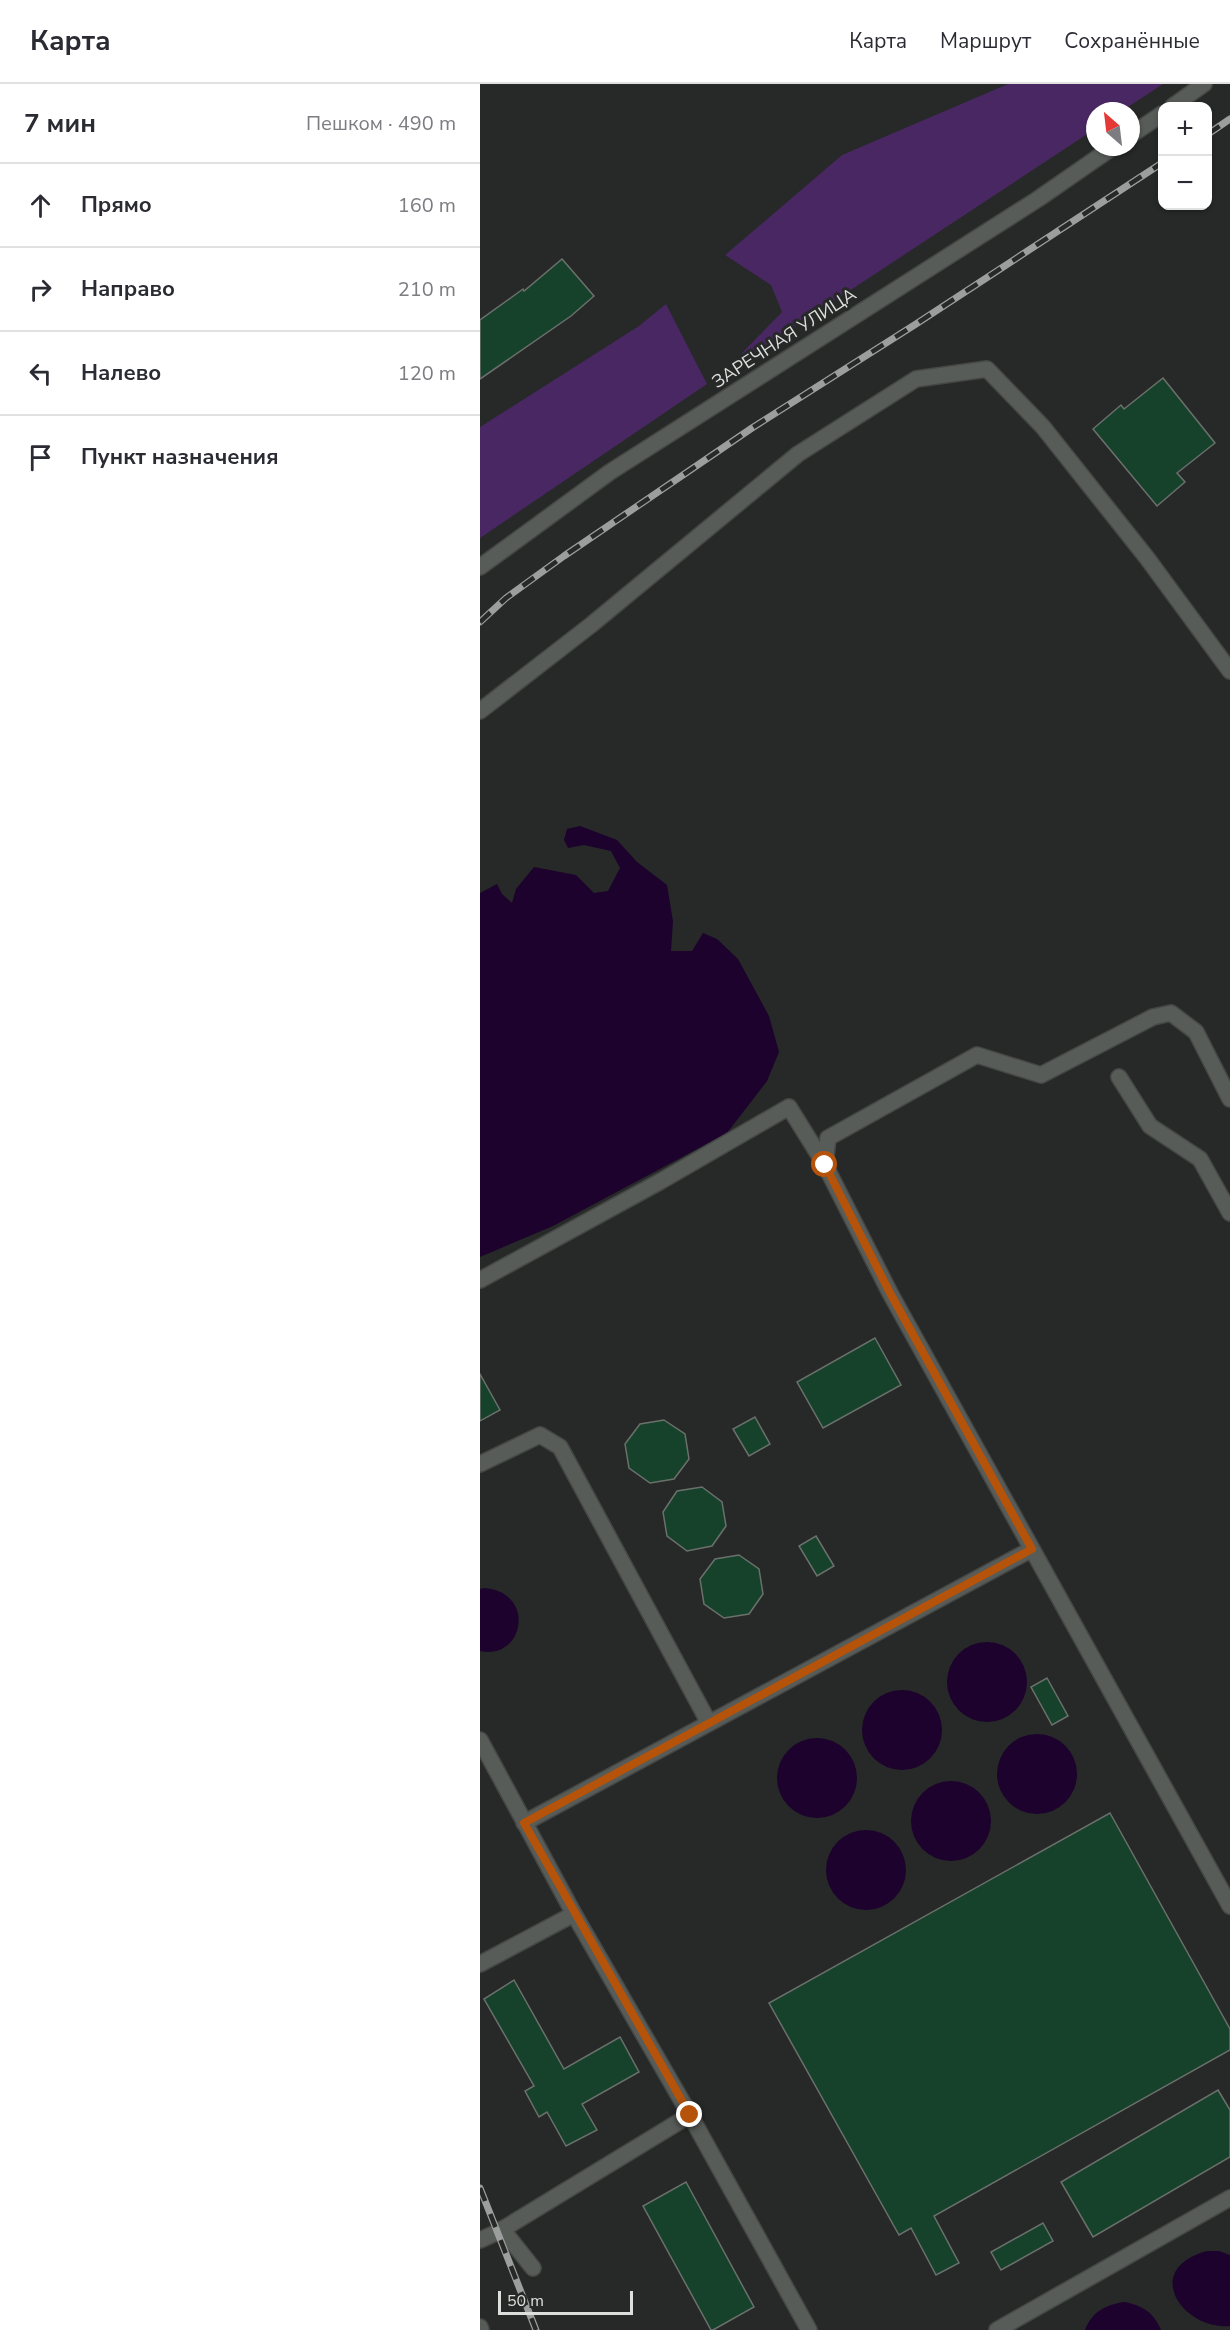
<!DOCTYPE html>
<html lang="ru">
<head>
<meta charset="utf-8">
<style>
  body { margin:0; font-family:"Nunito Sans",sans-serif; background:#f2f2f3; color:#2b2b33 }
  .controls { position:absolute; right:18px; top:18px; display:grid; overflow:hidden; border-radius:12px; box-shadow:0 2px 4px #0004 }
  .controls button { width:54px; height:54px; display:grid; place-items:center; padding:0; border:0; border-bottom:2px solid #e1e1e2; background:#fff; color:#2b2b33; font:30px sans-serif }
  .compass { position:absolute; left:606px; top:18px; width:54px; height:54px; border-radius:50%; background:#fff; box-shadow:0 2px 4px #0004; rotate:332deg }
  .scale { position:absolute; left:18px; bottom:15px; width:135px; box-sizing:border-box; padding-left:6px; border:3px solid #dddfdd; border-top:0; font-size:16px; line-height:21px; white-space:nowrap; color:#dddfdd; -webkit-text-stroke:4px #262927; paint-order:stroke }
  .stop { position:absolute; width:18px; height:18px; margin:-14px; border:4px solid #b45309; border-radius:50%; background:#fff }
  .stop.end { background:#b45309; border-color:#fff; box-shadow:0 2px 6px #0008 }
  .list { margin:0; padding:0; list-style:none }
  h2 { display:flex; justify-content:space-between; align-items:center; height:78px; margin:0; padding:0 24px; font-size:26px }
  h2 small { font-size:20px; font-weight:400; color:#7c7c81 }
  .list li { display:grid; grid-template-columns:39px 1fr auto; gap:18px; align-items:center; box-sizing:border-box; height:84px; padding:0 24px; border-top:2px solid #e1e1e2 }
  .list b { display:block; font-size:22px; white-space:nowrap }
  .list em { font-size:20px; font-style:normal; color:#7c7c81 }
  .icon { flex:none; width:33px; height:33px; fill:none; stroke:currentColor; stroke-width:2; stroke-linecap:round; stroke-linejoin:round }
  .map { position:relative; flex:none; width:750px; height:2246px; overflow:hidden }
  header { display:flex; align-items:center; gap:36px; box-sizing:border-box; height:84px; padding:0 30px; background:#fff; border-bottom:2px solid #e1e1e2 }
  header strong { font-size:28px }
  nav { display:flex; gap:33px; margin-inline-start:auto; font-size:21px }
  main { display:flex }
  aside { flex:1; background:#fff }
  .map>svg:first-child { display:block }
  .green { fill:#482762 }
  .water { fill:#1c022d }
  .building { fill:#16422b; stroke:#6c706d; stroke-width:1.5 }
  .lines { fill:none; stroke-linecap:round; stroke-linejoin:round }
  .minor-casing { stroke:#454745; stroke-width:18 }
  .minor { stroke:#585c59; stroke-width:15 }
  .rail-casing { stroke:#9b9e9c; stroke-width:7 }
  .rail { stroke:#262927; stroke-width:4.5; stroke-dasharray:14; stroke-linecap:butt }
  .route { stroke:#b45309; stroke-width:8 }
  .labels { text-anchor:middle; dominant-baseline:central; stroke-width:6; stroke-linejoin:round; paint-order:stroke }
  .street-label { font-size:18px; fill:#dddfdd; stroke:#262927 }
</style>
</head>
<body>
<header>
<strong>Карта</strong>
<nav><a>Карта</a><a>Маршрут</a><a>Сохранённые</a></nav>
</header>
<main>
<aside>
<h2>7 мин<small>Пешком · 490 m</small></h2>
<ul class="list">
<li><svg class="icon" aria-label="ahead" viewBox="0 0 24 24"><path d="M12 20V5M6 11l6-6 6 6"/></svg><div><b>Прямо</b></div><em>160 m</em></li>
<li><svg class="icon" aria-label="right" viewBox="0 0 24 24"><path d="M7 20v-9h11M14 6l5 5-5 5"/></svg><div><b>Направо</b></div><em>210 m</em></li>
<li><svg class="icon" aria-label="left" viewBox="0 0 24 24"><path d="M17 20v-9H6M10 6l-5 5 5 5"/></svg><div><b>Налево</b></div><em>120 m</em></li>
<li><svg class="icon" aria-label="arrive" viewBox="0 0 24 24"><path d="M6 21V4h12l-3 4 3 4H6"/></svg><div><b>Пункт назначения</b></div></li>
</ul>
</aside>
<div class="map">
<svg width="750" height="2246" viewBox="0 0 750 2246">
  <rect width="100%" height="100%" fill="#262927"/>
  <path class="green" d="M528 0H683L642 27H615V45L263 277 261 270 302 228 291 201 245 171 362 71Z
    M186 220 227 300 0 454V343L159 242Z"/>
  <path class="water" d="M100 742 137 756 157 778 187 801 193 837 191 867H212L223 849 237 855 258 875 289 932 299 968 287 997 247 1049 73 1142 0 1173V809L17 800 22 810 32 819 36 805 54 783 96 791 114 809 128 807 140 784 131 767 104 761 88 764 84 756 87 745Z
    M4 1504C57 1508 44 1577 0 1567V1505Z
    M467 1598a40 40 0 1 1 80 0a40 40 0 1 1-80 0Z
    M382 1646a40 40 0 1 1 80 0a40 40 0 1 1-80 0Z
    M517 1690a40 40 0 1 1 80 0a40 40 0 1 1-80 0Z
    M297 1694a40 40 0 1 1 80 0a40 40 0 1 1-80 0Z
    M431 1737a40 40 0 1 1 80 0a40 40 0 1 1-80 0Z
    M346 1786a40 40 0 1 1 80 0a40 40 0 1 1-80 0Z
    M727 2167H739L750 2171V2242C702 2246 661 2185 727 2167Z
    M644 2218C661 2221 674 2228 681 2246H605C612 2228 625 2221 644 2218Z"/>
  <path class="building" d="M82 175 114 212 91 232 0 295V236L43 205 44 207Z
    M683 294 735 359 697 389 705 398 677 422 613 345 641 321 644 325Z
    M395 1254 421 1301 343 1344 317 1298Z
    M0 1290 20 1326 0 1337Z
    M275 1333 290 1360 269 1372 253 1345Z
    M184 1336 205 1350 209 1375 194 1395 170 1399 149 1384 145 1360 160 1340Z
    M222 1403 242 1418 246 1442 232 1462 207 1467 187 1452 183 1428 197 1407Z
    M336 1452 354 1482 337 1492 319 1462Z
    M259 1471 279 1485 283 1510 269 1530 244 1534 224 1520 220 1495 235 1475Z
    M567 1594 588 1632 572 1641 551 1603Z
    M630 1729 750 1945V1966L454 2132 479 2179 456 2191 431 2144 419 2151 289 1919Z
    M34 1896 84 1985 140 1953 159 1988 102 2020 117 2046 86 2062 67 2028 59 2033 45 2007 54 2002 4 1915Z
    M738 2006 750 2026V2073L613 2153 581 2098Z
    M206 2098 274 2223 233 2246H231L163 2122Z
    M563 2139 573 2157 521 2186 511 2168Z"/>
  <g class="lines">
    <defs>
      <path id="minor" d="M693 22 724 0
        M651 51 682 30
        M0 483 130 388 558 115 633 63
        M0 627 111 541 318 370 436 295 507 285 563 343 667 474 750 587
        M639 993 670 1042 720 1075 750 1129
        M345 1081 348 1054 497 971 561 991 673 933 691 929 716 948 750 1015
        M0 1196 181 1097 309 1023 345 1081 410 1209 750 1822
        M0 1380 60 1351 80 1363 229 1639
        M0 1656 94 1830 210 2031
        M44 1739 552 1465
        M0 1880 94 1830
        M22 2145 53 2184
        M0 2156 18 2148 210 2031 329 2246
        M0 2243 1 2246
        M517 2246 750 2114"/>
    </defs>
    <use href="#minor" class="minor-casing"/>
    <use href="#minor" class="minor"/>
    <defs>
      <path id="rail" d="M728 50 750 35
        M0 538 26 514 84 472 272 344 436 240 682 79
        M0 2104 56 2246"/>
    </defs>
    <use href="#rail" class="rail-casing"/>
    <use href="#rail" class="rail"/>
  </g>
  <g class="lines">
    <path class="route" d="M210 2031 44 1739 552 1465 410 1209 345 1081"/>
  </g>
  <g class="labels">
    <g class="street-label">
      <text transform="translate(304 254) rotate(-33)">ЗАРЕЧНАЯ УЛИЦА</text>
    </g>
  </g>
</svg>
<div class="controls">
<button>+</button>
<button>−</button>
</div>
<svg class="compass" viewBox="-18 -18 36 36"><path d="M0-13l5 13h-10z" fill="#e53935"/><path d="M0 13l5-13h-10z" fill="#7c7c81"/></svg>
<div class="scale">50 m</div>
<div class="stop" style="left:345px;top:1081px"></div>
<div class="stop end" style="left:210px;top:2031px"></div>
</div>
</main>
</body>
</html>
